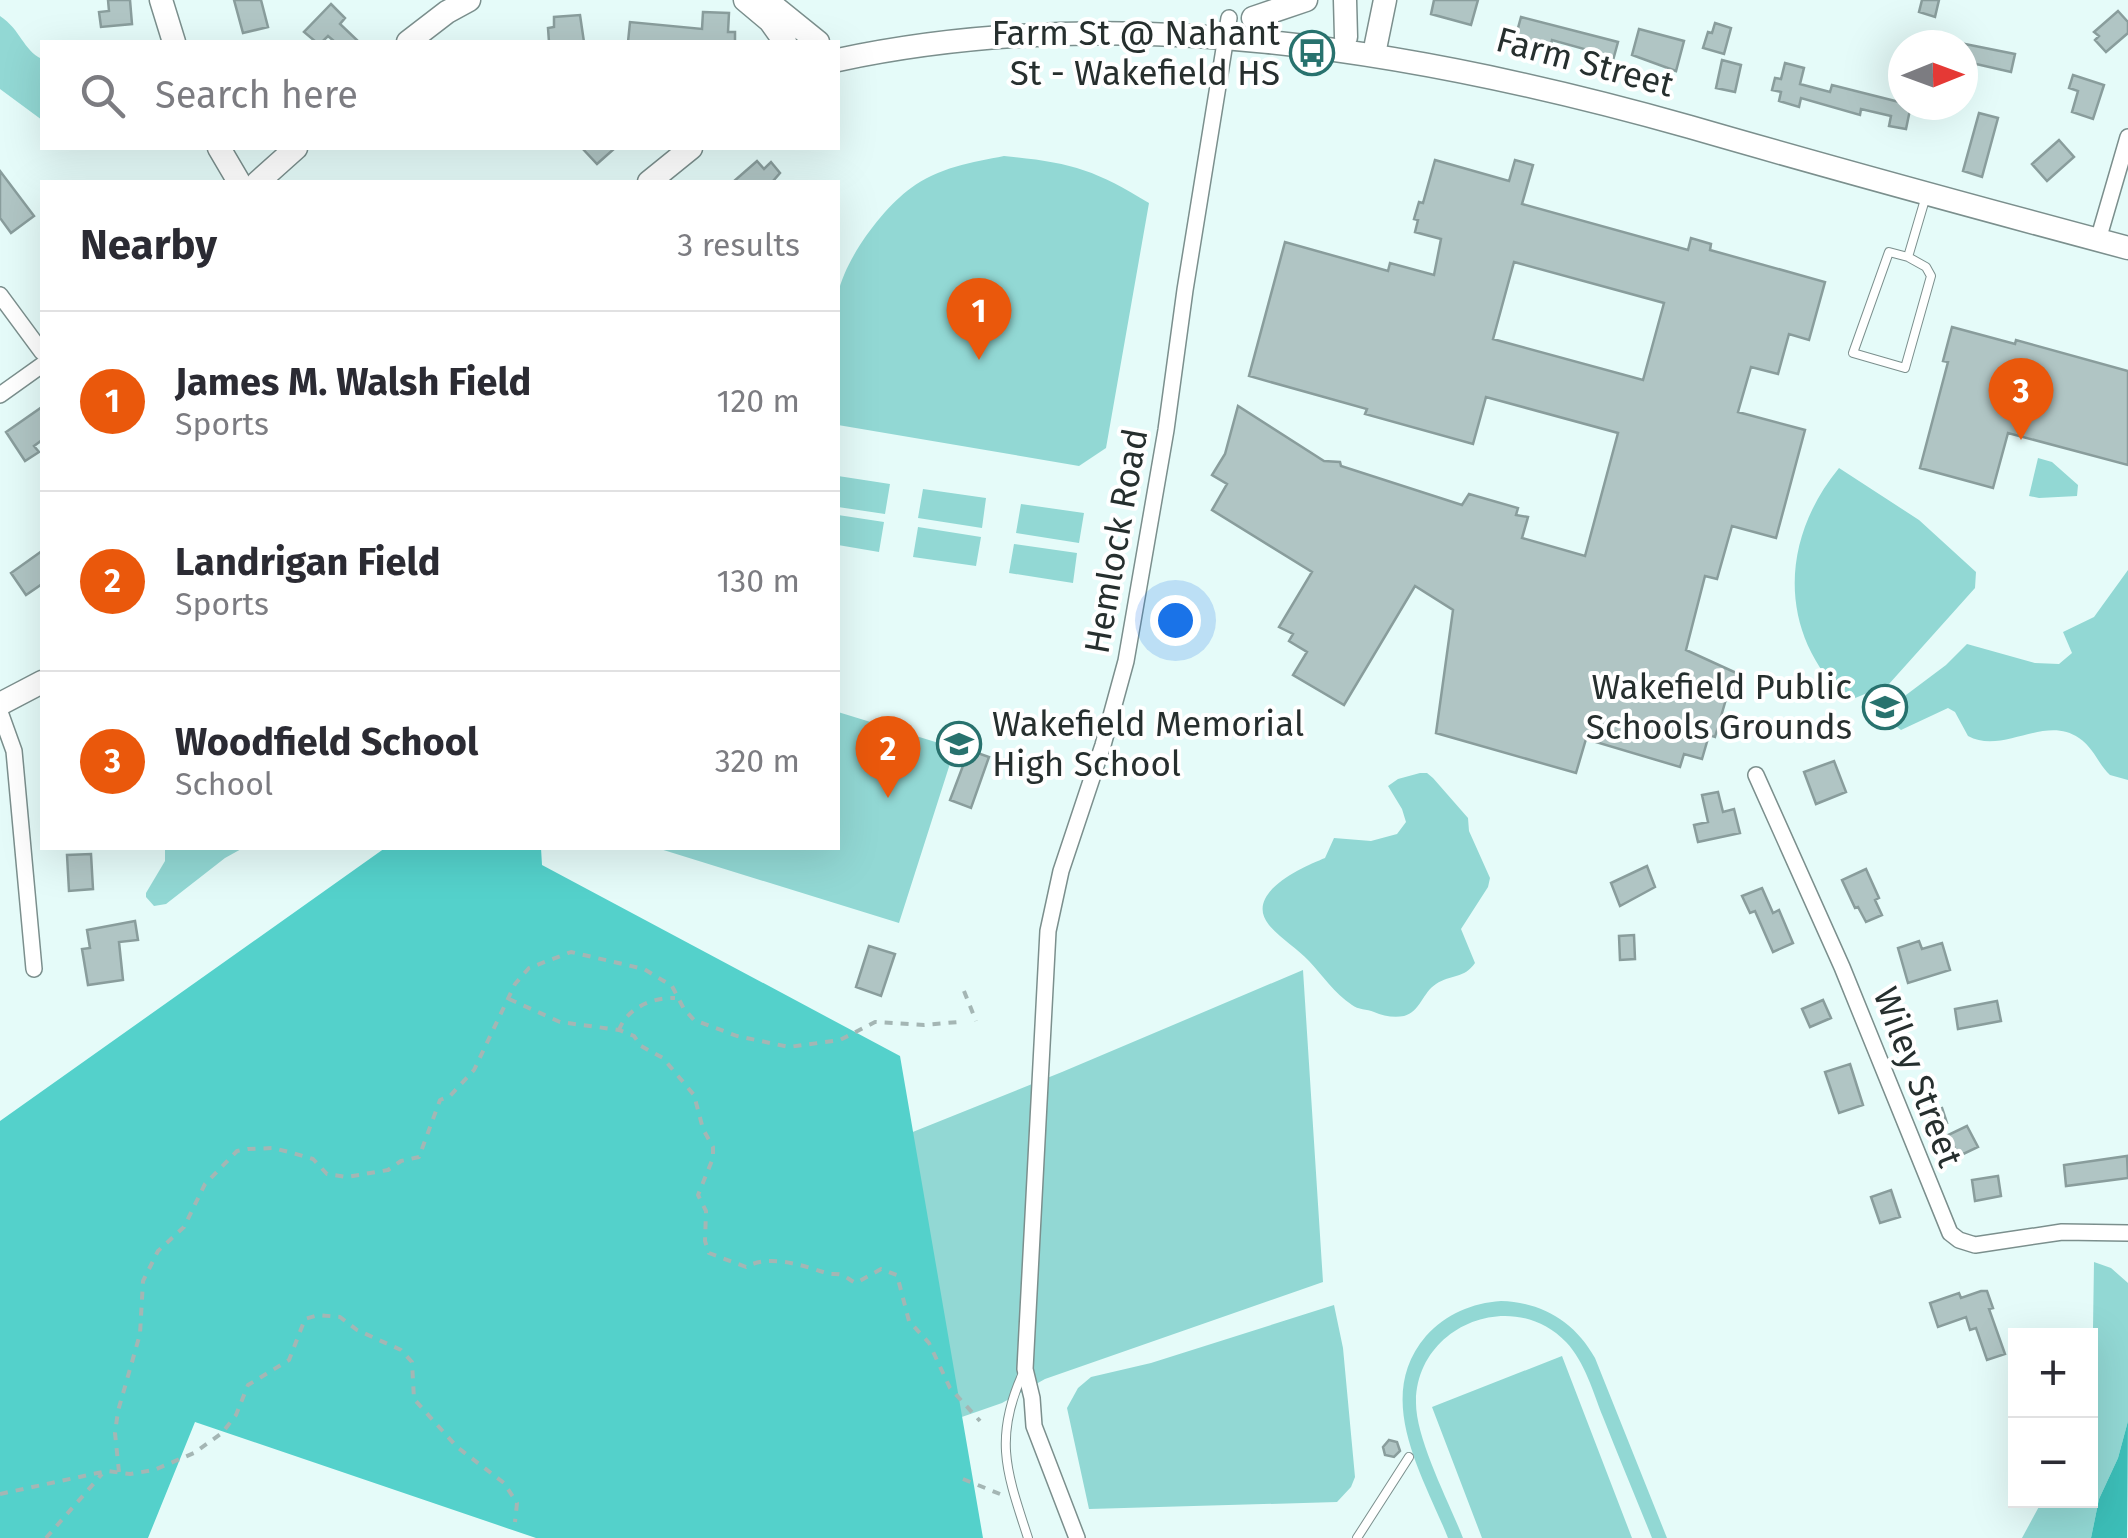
<!DOCTYPE html>
<html lang="en">
<head>
<meta charset="utf-8">
<style>
  body { margin:0; font-family:"Fira Sans",sans-serif; background:#f7f7f7; color:#2b2b33 }
  .controls { position:absolute; right:30px; bottom:30px; display:grid; overflow:hidden; border-radius:0px; box-shadow:0 10px 40px #0002 }
  .controls button { width:90px; height:90px; display:grid; place-items:center; padding:0; border:0; border-bottom:2px solid #e1e1e2; background:#fff; color:#2b2b33; font:50px sans-serif }
  .compass { position:absolute; left:1888px; top:30px; width:90px; height:90px; border-radius:50%; background:#fff; box-shadow:0 10px 40px #0002; rotate:89deg }
  .you { position:absolute; left:1175px; top:620px; width:35px; height:35px; margin:-25px; border:8px solid #fff; border-radius:50%; background:#1a73e8; box-shadow:0 0 0 15px #1a73e833 }
  .badge { display:grid; place-items:center; width:65px; height:65px; border-radius:50%; background:#ea580c; color:#fff; font-size:32px; font-weight:700 }
  .pin { position:absolute; translate:-50% -82px; filter:drop-shadow(0 2px 5px #0008) }
  .pin::after { content:''; position:absolute; top:52px; width:35px; height:30px; background:inherit; clip-path:polygon(0 0,100% 0,50% 100%) }
  .list { margin:0; padding:0; list-style:none }
  h2 { display:flex; justify-content:space-between; align-items:center; height:130px; margin:0; padding:0 40px; font-size:42px }
  h2 small { font-size:32px; font-weight:400; color:#7c7c81 }
  .list li { display:grid; grid-template-columns:65px 1fr auto; gap:30px; align-items:center; box-sizing:border-box; height:180px; padding:0 40px; border-top:2px solid #e1e1e2 }
  .list b { display:block; font-size:38px; white-space:nowrap }
  .list p { margin:0; font-size:32px; white-space:nowrap; color:#7c7c81 }
  .list em { font-size:32px; font-style:normal; color:#7c7c81 }
  .icon { flex:none; width:55px; height:55px; fill:none; stroke:currentColor; stroke-width:2; stroke-linecap:round; stroke-linejoin:round }
  .map { position:relative; flex:none; width:2128px; height:1538px; overflow:hidden }
  .search { position:absolute; background:#fff; box-shadow:0 10px 40px #0002; left:40px; top:40px; width:800px; height:110px; display:flex; align-items:center; gap:25px; box-sizing:border-box; padding:0 35px; border-radius:0px; color:#7c7c81; font-size:38px }
  .panel { position:absolute; background:#fff; box-shadow:0 10px 40px #0002; left:40px; top:180px; width:800px; height:670px; border-radius:0px }
  .map>svg:first-child { display:block }
  .green { fill:#92d8d4 }
  .forest { fill:#54d1cb }
  .water { fill:#3cbeb8 }
  .building { fill:#b0c5c4; stroke:#899d9c; stroke-width:2.5; fill-rule:evenodd }
  .lines { fill:none; stroke-linecap:round; stroke-linejoin:round }
  .lane-casing { stroke:#7b8f8d; stroke-width:10 }
  .street-casing { stroke:#7b8f8d; stroke-width:18 }
  .secondary-casing { stroke:#7b8f8d; stroke-width:25 }
  .path { stroke:#a4b6b4; stroke-width:4; stroke-dasharray:8 8; stroke-linecap:butt }
  .lane { stroke:#fff; stroke-width:8 }
  .street { stroke:#fff; stroke-width:15 }
  .secondary { stroke:#fff; stroke-width:22 }
  .labels { text-anchor:middle; dominant-baseline:central; stroke-width:8; stroke-linejoin:round; paint-order:stroke }
  .poi-label { font-size:35px; fill:#262f2e; stroke:#fff; text-anchor:end }
  .street-label { font-size:35px; fill:#262f2e; stroke:#fff }
</style>
</head>
<body>
<div class="map">
<svg width="2128" height="1538" viewBox="0 0 2128 1538">
  <rect width="100%" height="100%" fill="#e5fbf9"/>
  <path class="green" d="M0 16C21 30 23 50 42 59V120L0 89Z
    M1004 156C1069 162 1094 169 1149 203L1106 448 1079 466 838 425C837 390 832 326 838 294 845 259 882 209 911 188 937 168 973 162 1004 156Z
    M2038 458 2052 462 2078 485 2077 496 2039 498 2029 496Z
    M1839 468 1919 520 1976 572 1975 588 1889 684 1848 701C1778 635 1779 541 1839 468Z
    M838 476 890 484 885 514 838 507Z
    M923 489 986 498 982 528 918 518Z
    M1021 504 1084 513 1079 543 1016 533Z
    M838 515 884 522 879 552 838 545Z
    M918 527 981 537 976 566 913 557Z
    M1014 544 1077 553 1073 583 1009 573Z
    M2128 570V780L2110 775C2098 764 2094 748 2079 738 2045 714 2003 755 1968 736L1955 712 1948 708 1901 730 1887 719 1898 701 1946 665 1967 644 2035 663 2059 664 2072 653 2063 632 2094 617Z
    M838 712 955 748 899 923 657 848H838Z
    M1420 773H1427L1433 778 1468 818 1469 831 1490 878 1488 887 1461 929 1475 963C1464 979 1451 974 1436 984 1423 992 1420 1012 1404 1016 1394 1018 1383 1016 1374 1012 1367 1009 1358 1010 1352 1005 1334 993 1324 977 1309 961 1297 948 1281 939 1269 925 1243 893 1303 867 1325 858L1334 838 1371 841 1397 834 1406 822 1402 809 1388 786 1398 779Z
    M165 848H243L225 858 166 904 154 906 146 897V893L165 861Z
    M1303 970 1323 1282 1045 1379 1002 1403 614 1538H570L828 1166 1062 1072Z
    M2094 1262 2111 1268 2128 1283V1421L2118 1458 2099 1499 2091 1538H2022L2042 1501 2090 1500V1336L2054 1335 2063 1330 2087 1334 2093 1328Z
    M1501 1301C1542 1302 1575 1322 1595 1358L1667 1538H1652C1636 1498 1619 1458 1603 1417 1593 1392 1585 1362 1566 1342 1513 1287 1417 1325 1416 1401 1415 1438 1449 1502 1463 1538H1448C1423 1475 1373 1398 1426 1336 1446 1314 1472 1303 1501 1301Z
    M1334 1305 1343 1348 1355 1477 1351 1487 1337 1502 1089 1509 1067 1408 1078 1388 1091 1377 1151 1363Z
    M1562 1356 1632 1538H1482L1432 1407Z"/>
  <path class="forest" d="M385 848H541L542 865 900 1056 983 1538H536L195 1422 148 1538H0V1121Z"/>
  <path class="water" d="M2128 1421 2127 1538H2091L2099 1499 2118 1458Z"/>
  <path class="building" d="M108 0H130L132 24 101 27 99 12 109 11Z
    M234 0H261L268 27 243 33Z
    M1434 0H1478L1471 25 1431 14Z
    M1922 0H1939L1935 17 1919 12Z
    M331 4 345 18 340 24 359 42H335L328 36 322 42H316L304 32Z
    M2118 11 2128 22V33L2106 52 2095 40 2099 36 2094 32Z
    M703 12 729 13 728 32H735V42H628L630 22 702 29Z
    M580 15 584 42H549L548 28 554 27V17Z
    M1521 17 1618 42 1612 64 1586 57 1588 50 1552 40 1550 48 1515 39Z
    M1715 23 1731 28 1724 54 1703 48 1708 32 1712 33Z
    M1639 29 1684 41 1676 71 1632 55Z
    M1965 44 2015 54 2011 72 1963 61Z
    M1722 60 1741 65 1735 92 1716 88Z
    M1785 63 1804 68 1800 84 1830 92 1832 85 1911 105 1906 129 1889 126 1891 116 1861 109 1860 115 1801 98 1799 107 1779 101 1781 92 1772 90 1775 78 1781 79Z
    M2073 75 2104 85 2093 119 2072 112 2078 91 2069 88Z
    M1979 113 1998 118 1982 177 1963 171Z
    M2059 140 2074 157 2047 181 2032 164Z
    M582 148H615L597 164Z
    M1435 160 1509 181 1515 160 1533 165 1522 204 1688 250 1691 238 1711 244 1710 250 1825 282 1809 340 1789 334 1778 374 1751 367 1738 412 1805 430 1776 538 1732 526 1717 579 1705 576 1686 650 1743 676 1738 692 1729 689 1715 737 1709 735 1702 759 1684 754 1680 767 1586 739 1576 773 1436 733 1453 610 1415 586 1344 705 1293 675 1307 652 1289 641 1293 634 1279 627 1312 572 1212 510 1227 484 1212 475 1225 454 1238 406 1324 461 1340 462 1341 466 1462 505 1469 494 1518 508 1516 515 1528 517 1522 538 1585 556 1618 433 1486 397 1473 444 1365 414 1367 409 1249 376 1285 242 1388 271 1390 263 1434 275 1441 239 1415 232 1418 220 1414 219 1419 202 1423 203ZM1514 262 1664 303 1643 380 1493 339Z
    M757 161 764 169 771 162 780 173 774 180 776 182H733Z
    M0 171 34 216 11 233 0 218Z
    M1952 327 2015 344 2016 340 2128 371V465L2008 433 1993 488 1920 468 1948 362 1943 361Z
    M42 407V440L34 446 39 452 25 461 6 432Z
    M42 551V584L26 595 11 573Z
    M969 750 989 757 971 808 950 800Z
    M1834 761 1846 792 1816 804 1804 772Z
    M1718 792 1723 812 1734 809 1740 833 1698 842 1694 825 1708 822 1702 795Z
    M91 854 93 889 69 891 67 855Z
    M1647 866 1655 887 1620 906 1611 883Z
    M1866 869 1879 898 1875 900 1882 915 1866 922 1858 907 1855 908 1842 880Z
    M1762 888 1773 913 1779 910 1793 943 1773 952 1755 911 1750 913 1742 896Z
    M135 921 138 940 119 942 123 980 88 985 82 949 90 948 87 930Z
    M1634 935 1635 959 1620 960 1619 936Z
    M1919 941 1922 949 1942 943 1950 970 1908 983 1898 948Z
    M869 946 895 954 881 996 856 987Z
    M1823 1000 1831 1018 1810 1027 1802 1009Z
    M1997 1001 2001 1021 1958 1029 1955 1009Z
    M1850 1064 1863 1105 1839 1113 1825 1072Z
    M1942 1108 1947 1123 1933 1128 1928 1113Z
    M1967 1126 1978 1147 1959 1156 1948 1135Z
    M2127 1156 2128 1178 2066 1186 2064 1165Z
    M1998 1176 2001 1196 1975 1201 1972 1180Z
    M1891 1190 1900 1217 1880 1223 1871 1197Z
    M1981 1291H1987L1993 1308 1989 1309 2005 1354 1987 1360 1976 1328 1970 1330 1966 1317 1938 1327 1930 1303 1959 1293 1961 1298Z
    M1389 1440 1397 1442 1400 1451 1394 1457 1385 1455 1383 1447Z"/>
  <g class="lines">
    <defs>
      <path id="lane" d="M1908 257 1889 252 1853 353 1905 368 1931 276 1926 267 1908 257 1926 196
        M1023 1373C993 1439 1007 1473 1028 1538
        M1357 1538 1409 1457"/>
      <path id="street" d="M2098 240 2128 137
        M0 295 42 352
        M0 395 42 365
        M0 712 14 751 34 969
        M1756 775 1842 967 1950 1233 1959 1240 1975 1245 2062 1232 2128 1233
        M1077 1538 1034 1426 1032 1398 1025 1369 1048 931 1061 871 1103 745 1126 661 1166 430 1185 290 1229 18"/>
      <path id="secondary" d="M161 0 174 42
        M745 0 770 21 785 42
        M766 0 818 42
        M1345 0 1346 37
        M1253 18 1306 0
        M408 42 447 12 469 0
        M1376 44 1385 0
        M838 60C1119 0 1414 49 1690 127 1835 169 1982 209 2128 248
        M219 148 239 182
        M258 182 296 148
        M649 182 691 148
        M0 704 42 682"/>
    </defs>
    <use href="#lane" class="lane-casing"/>
    <use href="#street" class="street-casing"/>
    <use href="#secondary" class="secondary-casing"/>
    <path class="path" d="M964 991 976 1021
      M509 999 560 1022 619 1030 634 1036 641 1046 663 1058 694 1095 703 1129 713 1147V1158L698 1195 706 1211 705 1241 709 1253 746 1267C769 1254 802 1265 826 1273 831 1275 837 1273 842 1275 847 1277 851 1281 856 1283L881 1269 897 1275 909 1321 929 1343 950 1388 980 1421
      M619 1030C627 1008 653 997 675 998
      M119 1472 115 1433 118 1411 140 1334 143 1281 158 1251 184 1227 205 1184 237 1151 248 1149 273 1148 289 1152 313 1159 327 1174 347 1177 388 1170 401 1161 419 1157 440 1100 450 1096 474 1070 515 984 529 968 571 952 644 969 672 986 684 1009 694 1020 737 1036 789 1047 840 1040 875 1022 924 1025 958 1022
      M963 1479 1000 1494
      M0 1494 107 1471 130 1474 154 1470 194 1453 222 1433 236 1415 248 1385 289 1360 305 1319 318 1315 340 1317 357 1330 401 1350 412 1362 414 1399 457 1447 504 1483 517 1503 515 1522
      M46 1538 102 1474"/>
    <use href="#lane" class="lane"/>
    <use href="#street" class="street"/>
    <use href="#secondary" class="secondary"/>
  </g>
  <defs>
    <symbol id="bus-ring" viewBox="-11 -11 22 22"><circle r="9.5" fill="#fff" stroke="#28726e" stroke-width="1.5"/><path d="M-5-6H5V4H4V6H2V4H-2V6H-4V4H-5ZM-3.5-4V0h7V-4ZM-3.5 1.2v1.5H-2V1.2ZM2 1.2v1.5H3.5V1.2Z" fill="#28726e"/></symbol>
    <symbol id="school-ring" viewBox="-11 -11 22 22"><circle r="9.5" fill="#fff" stroke="#28726e" stroke-width="1.5"/><path d="M0-5L7-2L0 1L-7-2ZM-4 1L0 2.5L4 1V4Q0 6-4 4Z" fill="#28726e"/></symbol>
  </defs>
  <g fill-rule="evenodd">
    <use href="#bus-ring" x="1287" y="28" width="50" height="50"/>
    <use href="#school-ring" x="1860" y="682" width="50" height="50"/>
    <use href="#school-ring" x="934" y="719" width="50" height="50"/>
  </g>
  <g class="labels">
    <g class="poi-label">
      <text x="1280" y="33">Farm St @ Nahant<tspan x="1280" dy="40">St - Wakefield HS</tspan></text>
      <text x="1852" y="687">Wakefield Public<tspan x="1852" dy="40">Schools Grounds</tspan></text>
      <text x="992" y="724" text-anchor="start">Wakefield Memorial<tspan x="992" dy="40">High School</tspan></text>
    </g>
    <g class="street-label">
      <text transform="translate(1585 62) rotate(15)">Farm Street</text>
      <text transform="translate(1116 541) rotate(-80)">Hemlock Road</text>
      <text transform="translate(1918 1077) rotate(69)">Wiley Street</text>
    </g>
  </g>
</svg>
<div class="controls">
<button>+</button>
<button>−</button>
</div>
<svg class="compass" viewBox="-18 -18 36 36"><path d="M0-13l5 13h-10z" fill="#e53935"/><path d="M0 13l5-13h-10z" fill="#7c7c81"/></svg>
<div class="you"></div>
<div class="pin badge" style="left:979px;top:360px">1</div>
<div class="pin badge" style="left:888px;top:798px">2</div>
<div class="pin badge" style="left:2021px;top:440px">3</div>
<div class="search"><svg class="icon" aria-label="search" viewBox="0 0 24 24"><circle cx="10" cy="10" r="6"/><path d="M15 15l6 6"/></svg>Search here</div>
<section class="panel">
<h2>Nearby<small>3 results</small></h2>
<ul class="list">
<li><span class="badge">1</span><div><b>James M. Walsh Field</b><p>Sports</p></div><em>120 m</em></li>
<li><span class="badge">2</span><div><b>Landrigan Field</b><p>Sports</p></div><em>130 m</em></li>
<li><span class="badge">3</span><div><b>Woodfield School</b><p>School</p></div><em>320 m</em></li>
</ul>
</section>
</div>
</body>
</html>
